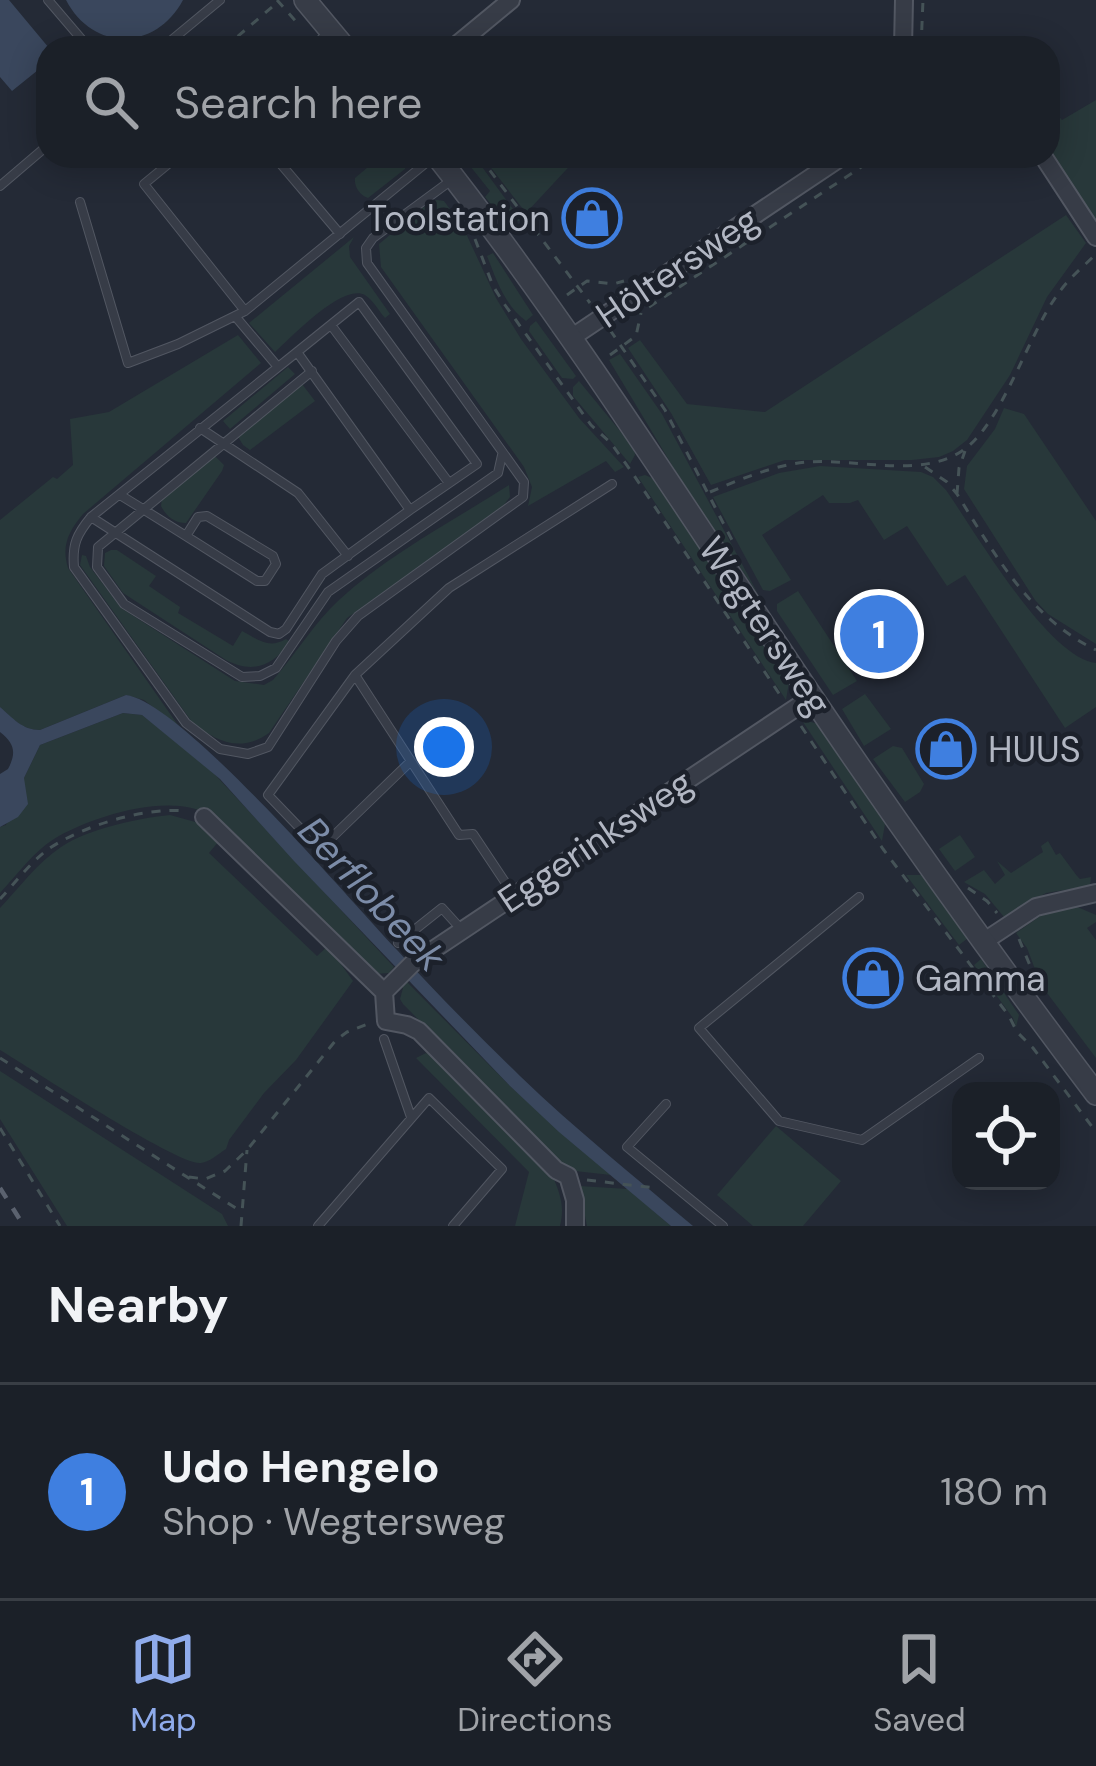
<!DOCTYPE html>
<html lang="en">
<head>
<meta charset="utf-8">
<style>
  body { margin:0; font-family:"DM Sans",sans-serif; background:#282d34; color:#f1f3f6 }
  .controls { position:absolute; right:36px; bottom:36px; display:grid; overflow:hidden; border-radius:24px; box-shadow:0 6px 30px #0003 }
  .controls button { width:108px; height:108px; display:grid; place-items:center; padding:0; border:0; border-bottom:3px solid #393e45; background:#1b2028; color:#f1f3f6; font:60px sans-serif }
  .you { position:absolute; left:444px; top:747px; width:42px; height:42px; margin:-30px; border:9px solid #fff; border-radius:50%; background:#1a73e8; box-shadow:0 0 0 18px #1a73e833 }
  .badge { display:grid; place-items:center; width:78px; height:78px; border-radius:50%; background:#8fabeb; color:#fff; font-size:39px; font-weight:700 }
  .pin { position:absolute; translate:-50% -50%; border:6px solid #fff; box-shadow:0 3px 12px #0006 }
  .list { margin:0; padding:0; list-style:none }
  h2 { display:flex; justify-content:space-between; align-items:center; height:156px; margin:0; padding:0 48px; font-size:51px }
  h2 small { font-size:39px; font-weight:400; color:#a0a3a8 }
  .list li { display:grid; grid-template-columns:78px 1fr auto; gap:36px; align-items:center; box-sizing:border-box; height:216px; padding:0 48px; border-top:3px solid #393e45 }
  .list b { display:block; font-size:45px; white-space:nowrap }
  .list p { margin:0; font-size:39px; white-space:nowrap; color:#a0a3a8 }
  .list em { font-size:39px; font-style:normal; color:#a0a3a8 }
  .icon { flex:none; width:66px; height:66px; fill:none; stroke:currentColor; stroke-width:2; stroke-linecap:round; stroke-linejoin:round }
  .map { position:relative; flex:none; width:1096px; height:1226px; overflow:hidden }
  .search { position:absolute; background:#1b2028; box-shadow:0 6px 30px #0003; left:36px; right:36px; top:36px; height:132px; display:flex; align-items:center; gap:30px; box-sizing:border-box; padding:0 42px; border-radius:36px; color:#a0a3a8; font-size:45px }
  .sheet { height:372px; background:#1b2028 }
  nav { display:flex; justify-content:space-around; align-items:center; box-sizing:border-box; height:168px; border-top:3px solid #393e45; background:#1b2028; font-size:33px; color:#a0a3a8 }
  nav a { display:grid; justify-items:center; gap:6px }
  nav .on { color:#8fabeb }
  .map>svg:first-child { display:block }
  .green { fill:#28383a }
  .water { fill:#3a475d }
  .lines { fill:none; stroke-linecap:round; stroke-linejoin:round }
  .service-casing { stroke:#525762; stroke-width:10 }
  .minor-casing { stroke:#525762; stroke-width:20 }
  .tertiary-casing { stroke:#525762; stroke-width:24 }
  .path { stroke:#455357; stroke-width:3; stroke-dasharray:9 9; stroke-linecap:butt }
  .service { stroke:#373c47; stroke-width:8 }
  .minor { stroke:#373c47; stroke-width:16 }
  .tertiary { stroke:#373c47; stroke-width:21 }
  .rail { stroke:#5b626f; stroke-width:4.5; stroke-dasharray:12 12; stroke-linecap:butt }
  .labels { text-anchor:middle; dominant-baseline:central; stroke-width:9; stroke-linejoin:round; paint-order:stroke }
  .poi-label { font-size:36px; fill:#b2b7c3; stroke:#1c212b; text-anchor:start }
  .street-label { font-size:36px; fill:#b2b7c3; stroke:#1c212b }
  .water-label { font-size:39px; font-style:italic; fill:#7c8ca8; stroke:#1c212b }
</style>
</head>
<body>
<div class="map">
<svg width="1096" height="1226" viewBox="0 0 1096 1226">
  <rect width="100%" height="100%" fill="#242a36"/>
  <path class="green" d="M1096 100V221L1048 153V109L1050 107 1062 120Z
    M358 156H408L405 169 368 198C359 195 354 186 355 178L368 167Z
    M462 156H474L521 220 513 223 505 221 485 197 490 191Z
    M482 156H579L526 213Z
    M437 200 444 201 463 227 496 298 521 339 579 418 624 467 615 472 606 461 528 506 532 487 524 467 381 267 379 244 430 202Z
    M1066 215 1086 243 1047 297 1010 375 967 440 953 451 939 457 912 460H785L711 485 671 413 628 348 640 340 687 404 765 412Z
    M354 237 349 246 350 257 390 314 385 318C379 311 373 300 365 295 342 283 292 337 275 352L249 323Z
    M493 253 533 315 526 321C505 306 496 279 487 256Z
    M536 321 576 376 573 379 562 378 529 331 530 326Z
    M238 335 261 363 83 514C69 531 61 545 68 568L180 728 144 700 126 695 40 730C22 730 13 719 0 707V520L53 477 57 479 73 465 70 419 109 412Z
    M620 354 662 414 758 594 688 492 609 360Z
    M288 367 295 374 230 429 223 421Z
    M579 381 634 448 635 455 630 464 573 396V387Z
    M302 384 315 401 250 450 243 445 237 435Z
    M1004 408 1024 414 1096 521V644L1048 614 1035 600 964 489 967 466 995 429Z
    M214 455 224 465 222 471 186 523C174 523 166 516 161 506L162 497Z
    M820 466 921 472 933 477 946 490C974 530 1048 658 1096 663V707L1065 728 965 575 947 586 907 526 884 540 858 500 850 503H829L823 495 762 535 791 580 770 591 763 590 713 497 779 473Z
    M645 475 657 480 726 583 724 598 720 601 638 477Z
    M509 485 510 497 498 512 347 618 269 733C241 753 216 742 192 722L80 565 82 555 86 556 90 567 121 608 235 681 264 685 273 680C296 654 314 623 339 600 389 554 453 521 509 485Z
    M111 550H117L156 576 149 586 180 607 178 613 233 646 242 631C259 640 269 649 286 639L290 642C273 666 253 674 226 660L123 593 104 566 105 553Z
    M798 591 857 681 833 695 777 611V604Z
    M732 609 747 614 787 673 789 682 786 700 727 611Z
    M865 694 891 729 864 746 842 709Z
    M123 713 142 715 207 766 394 967 389 973 374 974 209 815C171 791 89 817 54 839 33 852 17 875 0 893V827L6 825 24 778 40 745Z
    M801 719 818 724 883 815 885 824 882 841Z
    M893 746 902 748 924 784 920 792 905 802 873 759Z
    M170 815 199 823 219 841 209 853 317 956 328 946 353 981 296 1060 264 1093 229 1140 226 1149C218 1154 210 1162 201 1163 178 1166 29 1067 0 1050V908C19 888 37 863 61 847 88 829 138 818 170 815Z
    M960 835 975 857 955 871 939 849Z
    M1048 841 1056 855 1060 853 1077 876 1080 879 1091 877 1090 886 1046 893 1004 917 985 894 964 882 984 870 995 884 1005 875 997 861 1011 873 1043 852 1041 846Z
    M906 875H925L968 938 959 945Z
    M1075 906 1096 915V922L1087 928 1096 940V1058L1041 985 1027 948 1016 933 1046 912Z
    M981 959 1019 1015 1016 1027 1013 1018 974 965Z
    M406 981 510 1086 611 1175 575 1171 561 1163 403 1004 400 999 403 988 400 986Z
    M426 1053 434 1057 552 1175C560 1193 565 1206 560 1226H515L529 1172 416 1058Z
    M0 1071 222 1214 228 1226H67L0 1119Z
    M776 1126 841 1181 803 1226H753L717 1195Z
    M579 1186 628 1189 671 1226H587Z"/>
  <path class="water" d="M0 0H9L49 48 48 62 12 91 0 77Z
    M66 0H183C156 51 93 52 66 0Z
    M126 695C182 702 351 902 398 951 437 994 478 1035 520 1076 575 1129 635 1177 693 1226H671L559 1132 510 1086 294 861 220 779 142 715 123 713 40 745 24 778 28 804 18 817 0 827V774L8 769C17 752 14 743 0 732V707C13 718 22 730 40 730Z"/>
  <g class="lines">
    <defs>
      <path id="service" d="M48 0 89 48
        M162 48 220 0
        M311 48 328 33
        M178 156 144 184 245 311 432 158
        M274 156 340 234
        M0 186 48 145
        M80 202 128 363 178 344 245 311
        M235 316 278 367
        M331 325 449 483
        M297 352 359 302 477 464 410 510
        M312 371 98 547 97 567 124 604 242 677 260 676 276 668 328 592 498 473 502 455
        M200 428 298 493 348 556
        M120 495C166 523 211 552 257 581H265L276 564 273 556 207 516 198 517 186 536
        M91 517 270 632 279 634 286 629 322 574 410 510 297 352 91 517C77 534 72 544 74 567L186 723 220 749 248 754 268 747 336 641 358 616 523 497 524 482 367 263 366 248 373 238 453 179
        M355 675 268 795 320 849 411 761
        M513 894 473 834 459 835 355 675 449 588 612 484
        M859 897 699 1028 779 1121 862 1140 979 1058
        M398 943 442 908 461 929
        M384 1039 411 1117
        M666 1104 627 1147 723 1226
        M318 1226 429 1098 502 1169 453 1226"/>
      <path id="minor" d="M453 48 511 0
        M903 48 904 0
        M1043 156 1096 237
        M571 338 843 156
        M204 817 384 992 386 1021 407 1025 419 1031 556 1170 568 1176 575 1200V1226
        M983 942 1036 907 1096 893
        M384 992 412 964 812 697"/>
      <path id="tertiary" d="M305 0 345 48
        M437 156C572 328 688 513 810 694 902 830 997 963 1096 1094"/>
    </defs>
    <use href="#service" class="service-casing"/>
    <use href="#minor" class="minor-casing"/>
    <use href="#tertiary" class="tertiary-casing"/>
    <path class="path" d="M277 0 300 26
      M224 48 278 2
      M921 48 923 0
      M479 156 590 303
      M475 239 493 286 505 305 591 425 611 443 631 471 782 698
      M567 295 587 281 613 284 624 281
      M649 307 878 156
      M610 330 665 410 734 544
      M610 355 636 336 641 313
      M925 467 947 482 957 494C995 555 1030 618 1096 650
      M710 492C741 479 774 465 807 462 856 458 919 479 962 451 1002 425 1028 334 1058 294 1068 279 1083 267 1096 254
      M957 494 959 468 965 451
      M801 726 883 849 1009 1016 1017 1032 1033 1048 1096 1132
      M968 888 987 901 997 913
      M0 899C15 883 30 863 47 850 81 826 145 807 185 811
      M1019 939 1036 980
      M0 1058 242 1212
      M0 1128 60 1226
      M189 1177 205 1179 225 1171 247 1150 336 1040 347 1032 370 1023
      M587 1180 655 1188
      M241 1226 247 1150"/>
    <use href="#service" class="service"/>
    <use href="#minor" class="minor"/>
    <use href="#tertiary" class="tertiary"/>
    <path class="rail" d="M0 1188 24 1226"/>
  </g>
  <defs>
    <symbol id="shop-ring" viewBox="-11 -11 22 22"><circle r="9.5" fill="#1c212b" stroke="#3f7fe0" stroke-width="1.5"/><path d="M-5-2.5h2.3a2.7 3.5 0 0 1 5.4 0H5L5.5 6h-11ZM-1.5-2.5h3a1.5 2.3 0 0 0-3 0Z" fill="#3f7fe0"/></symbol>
  </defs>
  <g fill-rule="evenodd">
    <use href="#shop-ring" x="559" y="185" width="66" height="66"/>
    <use href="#shop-ring" x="913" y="716" width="66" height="66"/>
    <use href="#shop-ring" x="840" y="945" width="66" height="66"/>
  </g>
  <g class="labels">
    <g class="poi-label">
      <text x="550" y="218" text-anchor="end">Toolstation</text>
      <text x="988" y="749">HUUS</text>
      <text x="915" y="978">Gamma</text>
    </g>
    <g class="street-label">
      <text transform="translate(677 267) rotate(-34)">Höltersweg</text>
      <text transform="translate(765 626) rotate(56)">Wegtersweg</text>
      <text transform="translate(595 841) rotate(-34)">Eggerinksweg</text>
    </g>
    <g class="water-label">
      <text transform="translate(372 894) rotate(47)">Berflobeek</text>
    </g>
  </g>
</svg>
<div class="controls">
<button><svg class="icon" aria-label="locate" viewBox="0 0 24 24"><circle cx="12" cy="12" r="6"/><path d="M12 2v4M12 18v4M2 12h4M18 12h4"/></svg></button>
</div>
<div class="you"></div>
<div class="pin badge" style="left:879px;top:634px;background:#3f7fe0">1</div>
<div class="search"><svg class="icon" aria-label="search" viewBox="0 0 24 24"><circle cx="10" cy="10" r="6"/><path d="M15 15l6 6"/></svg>Search here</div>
</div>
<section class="sheet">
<h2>Nearby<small></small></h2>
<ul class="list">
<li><span class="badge" style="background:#3f7fe0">1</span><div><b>Udo Hengelo</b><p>Shop · Wegtersweg</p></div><em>180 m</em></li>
</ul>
</section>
<nav>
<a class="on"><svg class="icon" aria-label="map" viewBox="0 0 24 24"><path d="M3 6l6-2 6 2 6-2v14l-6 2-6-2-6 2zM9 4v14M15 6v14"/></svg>Map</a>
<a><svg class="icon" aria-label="directions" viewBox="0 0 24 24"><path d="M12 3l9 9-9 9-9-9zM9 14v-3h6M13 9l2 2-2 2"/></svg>Directions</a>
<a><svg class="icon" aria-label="saved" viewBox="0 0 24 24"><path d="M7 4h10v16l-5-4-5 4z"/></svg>Saved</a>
</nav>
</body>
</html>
